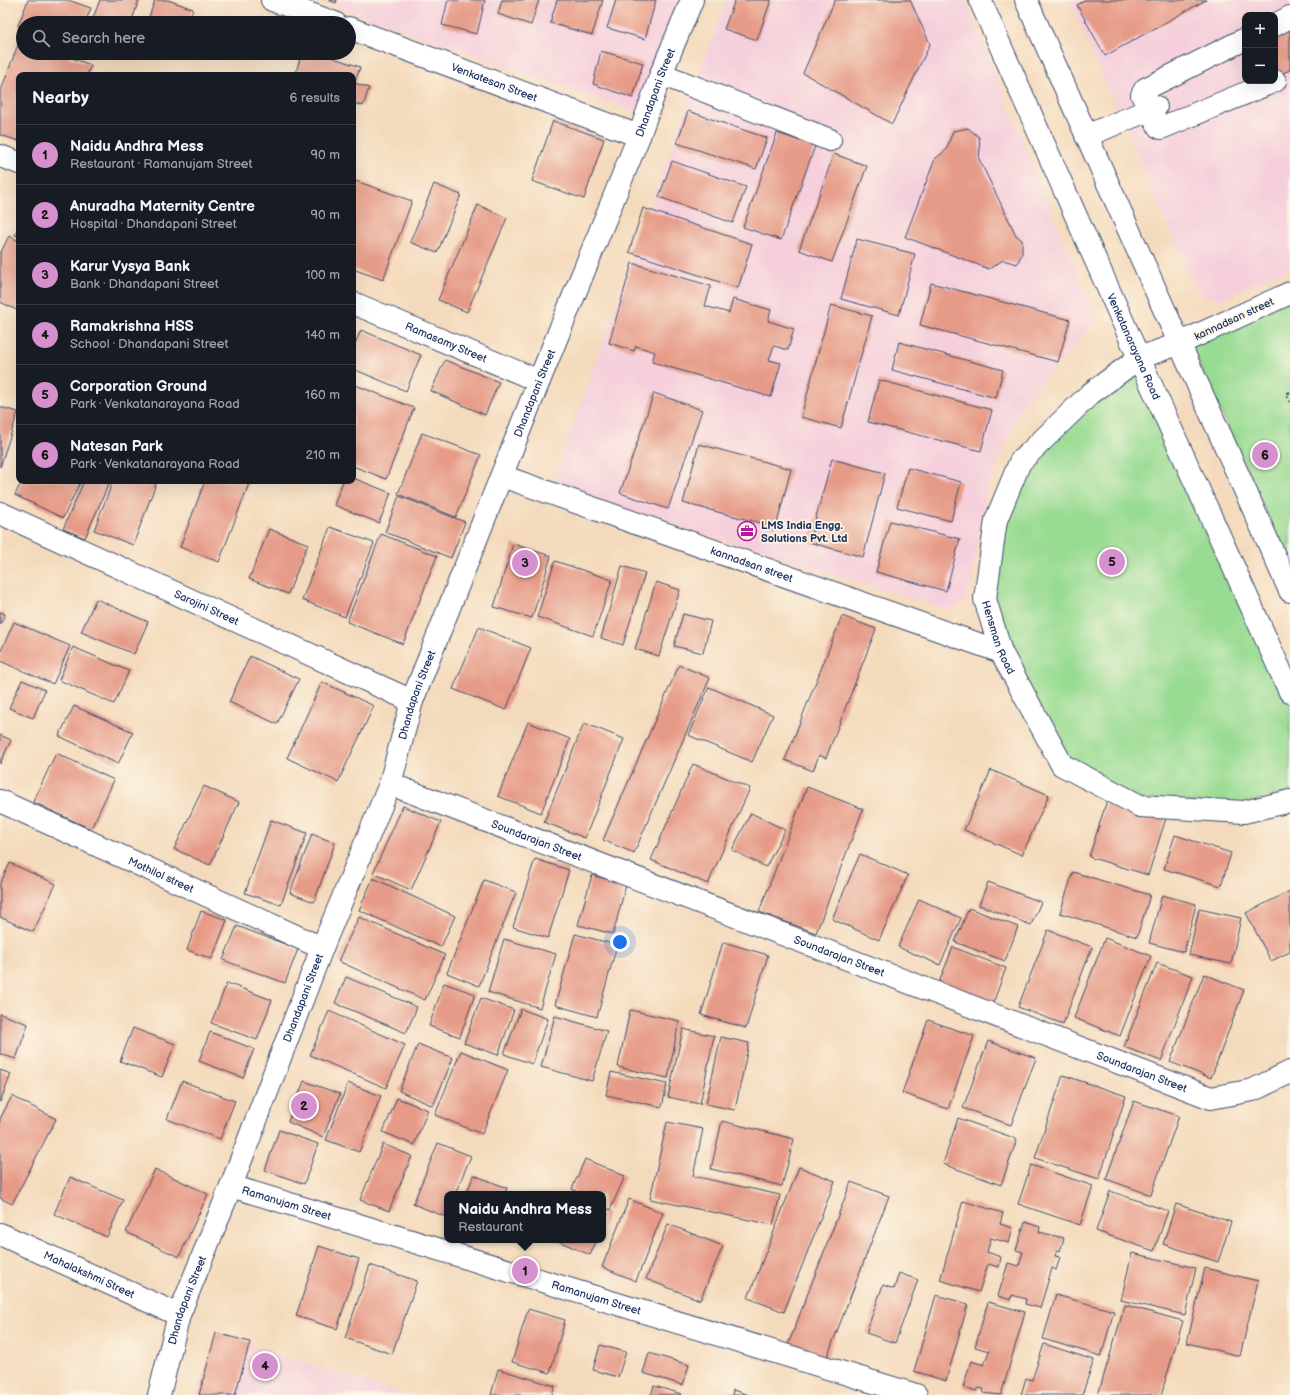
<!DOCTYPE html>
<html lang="en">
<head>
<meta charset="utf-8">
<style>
  body { margin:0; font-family:"Balsamiq Sans",sans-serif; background:#20242c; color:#f1f3f6 }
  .controls { position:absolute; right:12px; top:12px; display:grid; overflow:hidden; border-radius:8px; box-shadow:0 4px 16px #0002 }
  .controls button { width:36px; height:36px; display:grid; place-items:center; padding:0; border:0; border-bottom:1px solid #363941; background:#171b24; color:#f1f3f6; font:20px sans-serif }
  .you { position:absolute; left:620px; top:942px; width:14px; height:14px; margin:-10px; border:3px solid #fff; border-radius:50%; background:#1a73e8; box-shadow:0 0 0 6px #1a73e833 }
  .badge { display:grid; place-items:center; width:26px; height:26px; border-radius:50%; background:#d690ce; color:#111; font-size:13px; font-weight:700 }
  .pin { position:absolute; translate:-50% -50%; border:2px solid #fff; box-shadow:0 1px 4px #0006 }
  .popup { position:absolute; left:444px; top:1191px; width:162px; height:52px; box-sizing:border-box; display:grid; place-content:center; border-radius:8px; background:#171b24; filter:drop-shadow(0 1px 3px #0005); font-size:13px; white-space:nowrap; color:#9ea1a6 }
  .popup b { font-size:15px; color:#f1f3f6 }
  .popup::after { content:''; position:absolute; left:50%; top:100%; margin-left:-8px; border:8px solid transparent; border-top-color:#171b24 }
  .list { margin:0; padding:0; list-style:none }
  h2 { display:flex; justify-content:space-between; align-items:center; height:52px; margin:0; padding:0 16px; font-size:17px }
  h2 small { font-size:13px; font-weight:400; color:#9ea1a6 }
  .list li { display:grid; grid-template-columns:26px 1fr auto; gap:12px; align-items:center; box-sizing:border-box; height:60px; padding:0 16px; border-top:1px solid #363941 }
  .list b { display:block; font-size:15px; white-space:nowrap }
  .list p { margin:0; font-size:13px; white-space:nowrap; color:#9ea1a6 }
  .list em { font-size:13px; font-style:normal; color:#9ea1a6 }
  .icon { flex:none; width:22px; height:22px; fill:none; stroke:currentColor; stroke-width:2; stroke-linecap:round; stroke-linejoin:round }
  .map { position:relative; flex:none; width:1290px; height:1395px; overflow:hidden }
  .search { position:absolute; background:#171b24; box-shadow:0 4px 16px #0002; left:16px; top:16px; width:340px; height:44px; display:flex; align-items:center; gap:10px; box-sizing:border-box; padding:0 14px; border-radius:22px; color:#9ea1a6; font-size:15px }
  .panel { position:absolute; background:#171b24; box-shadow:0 4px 16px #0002; left:16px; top:72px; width:340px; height:412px; border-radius:8px }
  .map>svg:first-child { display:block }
  .built { fill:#f5cfdb; fill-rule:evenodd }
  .green { fill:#98db92; stroke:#5a8578 }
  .building { fill:#e69b88 }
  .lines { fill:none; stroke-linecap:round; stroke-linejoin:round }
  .minor-casing { stroke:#3c496c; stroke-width:24 }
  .major-casing { stroke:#3c496c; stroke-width:24 }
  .path { stroke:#3c496c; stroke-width:2.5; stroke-dasharray:3 3; stroke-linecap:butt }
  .minor { stroke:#fff; stroke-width:22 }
  .major { stroke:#fff; stroke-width:22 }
  .labels { text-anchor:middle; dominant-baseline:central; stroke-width:3.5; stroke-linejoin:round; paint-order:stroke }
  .street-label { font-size:11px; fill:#1b2f5e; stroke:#fcf5e5 }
  .poi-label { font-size:11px; font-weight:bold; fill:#1b2f5e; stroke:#fcf5e5; text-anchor:start }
</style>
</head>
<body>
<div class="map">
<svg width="1290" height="1395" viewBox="0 0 1290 1395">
  <rect width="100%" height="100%" fill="#fcf5e5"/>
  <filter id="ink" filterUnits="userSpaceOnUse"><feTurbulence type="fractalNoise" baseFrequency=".025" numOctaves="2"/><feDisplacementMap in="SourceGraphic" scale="8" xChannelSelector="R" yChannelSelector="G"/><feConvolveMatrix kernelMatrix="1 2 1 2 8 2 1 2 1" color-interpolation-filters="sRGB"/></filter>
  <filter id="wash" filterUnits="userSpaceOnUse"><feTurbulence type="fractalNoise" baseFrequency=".012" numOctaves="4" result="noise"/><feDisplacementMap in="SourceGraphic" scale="16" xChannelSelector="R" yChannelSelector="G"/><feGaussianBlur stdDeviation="0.9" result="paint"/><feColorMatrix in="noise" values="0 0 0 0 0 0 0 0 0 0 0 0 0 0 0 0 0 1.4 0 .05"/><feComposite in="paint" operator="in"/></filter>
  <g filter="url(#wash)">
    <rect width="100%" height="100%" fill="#f4dabc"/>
    <path class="built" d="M319 0H684L643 115Z
      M726 0H965L1097 321 1023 403 988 487 966 602 948 610 552 487 649 210Z
      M1069 0H1290V267L1220 300 1197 292ZM1245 15H1275V81H1245Z
      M223 1337 407 1395H206Z"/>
    <path class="green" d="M1290 300V564L1191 346Z
      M1138 370 1290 696V792L1239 805 1139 799 1064 759 1006 651 990 600 1001 524 1024 469 1091 404Z"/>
    <g id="blocks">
      <path class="building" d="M28 0H68L91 8 85 23H23V28L18 26Z
        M100 0H139L131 23H91Z
        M155 0H168L193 9 188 23H147Z
        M328 0H337L336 3Z
        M448 0H485L477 34 442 25Z
        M502 0H539L531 25 498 14Z
        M557 0H603L592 35 550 23Z
        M616 0H656L645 39 607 28Z
        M735 0H771L757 40 724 29Z
        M835 0H910L930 44 892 124 803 73Z
        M1086 0H1206L1105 56 1077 5Z
        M1290 23V70L1276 76 1275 30Z
        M20 39 23 40V53H58L91 65 87 75H19V141L0 135V93Z
        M601 51 643 63 633 98 593 84Z
        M158 53H177L175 59Z
        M302 53H319L360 67 355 83 369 88 363 106 353 103V75H295Z
        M688 111 767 138 756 169 677 143Z
        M553 121 604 139 584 199 532 181Z
        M968 128 979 137 980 149 979 159 1016 235 1022 240V254L1017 264 1003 260 989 269 905 237 935 159 946 150 953 131Z
        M777 133 815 146 781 240 743 227Z
        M834 154 867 166 832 262 799 250Z
        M672 161 746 187 733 223 659 197Z
        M353 180 412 201 383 280 353 269Z
        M434 184 461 195 437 253 410 242Z
        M478 205 507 218 467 312 438 300Z
        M643 208 752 244 738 288 629 252Z
        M19 226V237L15 235Z
        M9 236 19 241V311L0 302V254Z
        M857 239 915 254 899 315 841 299Z
        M632 263 711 286 705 306 729 313 733 299 771 310 768 321 794 329 788 350 774 346 769 360 781 363 771 397 652 362 655 352 636 346 634 351 609 343Z
        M931 283 1070 320 1058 362 920 325Z
        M831 305 872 316 841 428 801 417Z
        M361 330 421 355 406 391 353 369V348Z
        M899 342 1003 370 996 398 892 370Z
        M445 360 499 382 485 415 431 391Z
        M879 380 992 410 981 451 868 422Z
        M353 384 414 408 386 479 353 466Z
        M654 393 702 410 668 509 620 493Z
        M0 407 18 412 0 467Z
        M422 433 481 455 456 517 398 494Z
        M699 444 791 469 776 527 683 503Z
        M832 459 885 473 863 557 809 542Z
        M908 468 961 482 951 521 897 507Z
        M353 478 391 493 379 523 334 505 343 481H353Z
        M22 481H81L63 518 15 495Z
        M84 481H110L85 538 63 529Z
        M113 481H157L133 545 94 530Z
        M205 481H250L219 562 180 547Z
        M399 496 465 522 451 558 385 532Z
        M890 521 960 539 946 591 876 572Z
        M330 527 374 543 345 617 302 600Z
        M269 529 308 544 288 594 249 579Z
        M381 534 437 556 403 644 347 622Z
        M513 544 551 556 532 618 494 607Z
        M555 561 612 580 593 636 537 617Z
        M622 566 645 573 623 645 601 638Z
        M656 582 680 590 659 656 635 649Z
        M96 599 148 622 134 654 81 632Z
        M0 612 5 614 0 625Z
        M683 614 711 621 703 653 674 646Z
        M842 616 876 629 826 758 819 755 813 771 785 760Z
        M14 622 70 646 53 684 0 661V653Z
        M479 627 531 648 506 710 453 689Z
        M73 647 129 671 114 704 59 680Z
        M250 656 299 679 277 724 229 702Z
        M679 665 710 678 634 853 603 840Z
        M22 680 45 690 33 718 9 708Z
        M322 682 374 706 338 782 287 758Z
        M709 687 773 715 752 762 688 735Z
        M74 706 133 732 118 764 59 736Z
        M528 722 570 739 541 813 498 796Z
        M584 723 624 739 585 838 544 822Z
        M0 735 11 740 0 764Z
        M56 753 114 780 91 829 33 802Z
        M693 764 750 788 708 884 651 860Z
        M991 770 1049 795 1022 855 964 830Z
        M204 786 239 802 210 865 174 849Z
        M807 787 863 809 816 933 759 912Z
        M1108 797 1167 815 1148 875 1089 857Z
        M403 806 441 822 411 890 373 873Z
        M751 813 785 830 766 867 732 850Z
        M271 820 307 833 281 905 245 893Z
        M312 834 335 843 314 902 290 893Z
        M1175 835 1231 853 1221 886 1164 869Z
        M860 854 908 875 879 940 832 919Z
        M535 859 569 870 548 938 513 927Z
        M10 863 56 884 33 932 0 917V884Z
        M1073 872 1150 895 1137 937 1060 913Z
        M592 875 626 885 613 934 578 925Z
        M373 878 455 916 441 947 359 910Z
        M484 880 516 892 479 986 447 973Z
        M988 882 1041 902 1031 925 979 905Z
        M1290 891V952L1271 961 1246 913Z
        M1162 895 1196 904 1184 952 1149 943Z
        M919 899 961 918 940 965 898 947Z
        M969 908 1018 927 1005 961 955 942Z
        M1199 909 1241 918 1231 964 1189 955Z
        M201 911 227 920 212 959 187 950Z
        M359 917 445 955 425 1000 338 961Z
        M237 926 298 949 285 983 223 960Z
        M1048 930 1092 947 1063 1024 1018 1007Z
        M575 934 617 945 597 1017 555 1005Z
        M1105 938 1151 956 1120 1036 1074 1018Z
        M504 939 556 954 540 1008 488 992Z
        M723 942 768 955 746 1028 701 1015Z
        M953 947 1006 968 992 1006 938 985Z
        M1157 963 1193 976 1161 1061 1124 1047Z
        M1204 974 1244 990 1211 1078 1170 1062Z
        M346 977 417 1007 406 1033 335 1003Z
        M227 983 272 1000 257 1040 211 1023Z
        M444 983 475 994 460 1037 429 1026Z
        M481 998 514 1010 498 1055 464 1043Z
        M521 1009 548 1019 532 1064 504 1054Z
        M630 1010 679 1021 668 1078 618 1067Z
        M329 1011 405 1045 386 1088 310 1055Z
        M0 1014 28 1024 16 1059 0 1054Z
        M555 1016 607 1031 592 1081 541 1067Z
        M928 1020 974 1036 948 1109 902 1093Z
        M133 1028 175 1044 162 1077 120 1061Z
        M683 1029 714 1036 700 1104 668 1097Z
        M210 1032 254 1049 243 1078 199 1061Z
        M721 1037 749 1043 735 1110 706 1104Z
        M988 1041 1036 1058 1011 1125 963 1108Z
        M418 1044 453 1058 433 1106 399 1091Z
        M461 1051 508 1070 482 1134 435 1115Z
        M0 1070 11 1074 0 1102Z
        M611 1072 667 1084 662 1107 606 1095Z
        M1063 1075 1126 1096 1099 1179 1035 1158Z
        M182 1081 235 1101 220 1139 167 1119Z
        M304 1081 340 1094 323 1137 288 1122Z
        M348 1083 381 1096 359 1152 326 1140Z
        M12 1096 56 1119 12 1204 0 1198V1119Z
        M397 1098 428 1110 414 1145 383 1132Z
        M1134 1101 1179 1116 1151 1195 1106 1179Z
        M958 1118 1017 1139 1001 1185 943 1164Z
        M722 1121 794 1139 782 1186 711 1169Z
        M667 1122 703 1129 693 1176 780 1195 773 1225 650 1199Z
        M279 1130 318 1144 304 1184 265 1170Z
        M438 1143 471 1156 455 1194H447L446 1217 413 1204Z
        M383 1144 412 1156 389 1211 360 1200Z
        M585 1159 625 1176 610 1210 603 1206V1194H575L576 1191 572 1189Z
        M1031 1165 1093 1186 1080 1225 1018 1204Z
        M799 1167 835 1181 784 1312 748 1298Z
        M155 1169 208 1194 179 1257 126 1232Z
        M474 1175 507 1188 504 1194H466Z
        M70 1177 123 1200 107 1237 54 1214Z
        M851 1182 889 1196 824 1365 786 1350Z
        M1110 1191 1168 1211 1154 1251 1096 1231Z
        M629 1199 663 1213 636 1281 602 1267Z
        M963 1201 1003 1213 1000 1224 1013 1228 1009 1243 991 1238 987 1252 1001 1257 999 1267 988 1264 979 1292 940 1280Z
        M1176 1204 1231 1222 1218 1262 1163 1244Z
        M603 1212 608 1214 603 1226Z
        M1025 1222 1040 1227 1039 1232 1064 1238 1060 1251 1057 1250 1055 1256 1060 1257 1056 1270 1052 1268 1040 1308 1025 1304 1026 1299 1012 1295 1011 1300 998 1296 1008 1263 1019 1266 1023 1252 1016 1250Z
        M668 1224 723 1246 700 1300 646 1279Z
        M556 1240H597L590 1255Z
        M319 1246 359 1259 337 1329 296 1316Z
        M1132 1253 1196 1268 1185 1315 1121 1300Z
        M370 1265 417 1281 392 1354 345 1338Z
        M1205 1268 1258 1281 1240 1356 1187 1343Z
        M899 1273 918 1280 895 1343 866 1333 883 1285 894 1289Z
        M936 1295 968 1304 946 1381 914 1371Z
        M1056 1295 1114 1311 1101 1356 1043 1339Z
        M988 1302 1025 1312 1001 1395 983 1393 984 1389 978 1388 977 1391 963 1387 971 1361 984 1365 989 1351 975 1347Z
        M1125 1305 1183 1321 1161 1395H1098Z
        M528 1309 565 1320 550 1373 512 1362Z
        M216 1333 250 1342 235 1395H199Z
        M1044 1344 1094 1360 1082 1395H1021L1026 1378 1032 1380Z
        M600 1345 626 1352 618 1377 593 1370Z
        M649 1353 689 1365 683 1385 643 1373Z
        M498 1369 555 1386 552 1395H491Z
        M654 1386 682 1394 681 1395H651Z
        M733 1390 749 1395H732Z"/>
    </g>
  </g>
  <g filter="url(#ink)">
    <use href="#blocks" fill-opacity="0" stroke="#3c496c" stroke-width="1"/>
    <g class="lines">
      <defs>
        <g id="minor">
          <path d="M272 0 335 23"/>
          <path d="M1275 25 1290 17"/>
          <path id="s1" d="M349 28 639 136"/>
          <path d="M1245 39 1145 89 1142 95 1159 127 1161 128 1275 81"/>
          <path d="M661 74 830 140"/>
          <path d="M1086 136 1156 107"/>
          <path d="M0 156 19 163"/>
          <path id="s2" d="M1290 293 1178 344 1139 358 1090 394 1020 462 996 520 985 599 1001 652 1062 765 1140 806 1244 812 1290 801"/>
          <path id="s3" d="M353 303 539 381"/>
          <path id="s4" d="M502 476 1001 652"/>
          <path id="s5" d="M0 513 412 701"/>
          <path id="s6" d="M390 784 1211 1098 1253 1090 1290 1072"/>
          <path id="s7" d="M0 801 322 948"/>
          <path id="s8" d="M231 1186 916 1395"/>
          <path id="s9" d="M0 1234 179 1315"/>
          <path id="s10" d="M159 1395 179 1315 231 1186 322 948 390 784 412 701 539 381 639 136 661 74 692 0"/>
        </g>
        <g id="major">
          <path id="s11" d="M980 0 1139 358 1290 692"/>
          <path d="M1026 0 1290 591"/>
        </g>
      </defs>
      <use href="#minor" class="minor-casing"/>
      <use href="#major" class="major-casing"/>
      <path class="path" d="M1290 392 1286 394 1290 402"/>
      <use href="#minor" class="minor"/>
      <use href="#major" class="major"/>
    </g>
  </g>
  <defs>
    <symbol id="office-ring" viewBox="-11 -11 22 22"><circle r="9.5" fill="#fcf5e5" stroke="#b5179e" stroke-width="1.5"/><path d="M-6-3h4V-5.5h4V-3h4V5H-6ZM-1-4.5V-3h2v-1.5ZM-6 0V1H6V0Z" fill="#b5179e"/></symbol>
  </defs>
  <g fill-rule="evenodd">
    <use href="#office-ring" x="736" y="520" width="22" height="22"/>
  </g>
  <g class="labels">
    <g class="street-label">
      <text stroke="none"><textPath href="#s1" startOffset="155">Venkatesan Street</textPath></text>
      <text stroke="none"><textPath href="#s10" startOffset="1395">Dhandapani Street</textPath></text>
      <text transform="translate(1234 319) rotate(-25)">kannadsan street</text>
      <text stroke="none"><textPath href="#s3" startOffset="101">Ramasamy Street</textPath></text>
      <text stroke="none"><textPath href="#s11" startOffset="379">Venkatanarayana Road</textPath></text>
      <text stroke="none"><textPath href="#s10" startOffset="1071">Dhandapani Street</textPath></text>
      <text stroke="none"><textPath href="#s4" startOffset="265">kannadsan street</textPath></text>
      <text stroke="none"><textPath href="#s5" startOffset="227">Sarojini Street</textPath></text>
      <text stroke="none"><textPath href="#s2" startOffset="506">Hensman Road</textPath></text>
      <text stroke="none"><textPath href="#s10" startOffset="747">Dhandapani Street</textPath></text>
      <text stroke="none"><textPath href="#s6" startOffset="157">Soundarajan Street</textPath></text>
      <text stroke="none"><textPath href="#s7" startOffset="177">Mothilol street</textPath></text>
      <text stroke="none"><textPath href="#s6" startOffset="481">Soundarajan Street</textPath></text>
      <text stroke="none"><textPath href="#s10" startOffset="423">Dhandapani Street</textPath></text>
      <text stroke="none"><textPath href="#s6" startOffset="805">Soundarajan Street</textPath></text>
      <text stroke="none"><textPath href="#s8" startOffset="58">Ramanujam Street</textPath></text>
      <text stroke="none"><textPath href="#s9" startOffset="98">Mahalakshmi Street</textPath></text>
      <text stroke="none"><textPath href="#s8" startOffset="382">Ramanujam Street</textPath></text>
      <text stroke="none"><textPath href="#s10" startOffset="99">Dhandapani Street</textPath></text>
    </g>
    <g class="poi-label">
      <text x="761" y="525">LMS India Engg.<tspan x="761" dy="13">Solutions Pvt. Ltd</tspan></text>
    </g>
  </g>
</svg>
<div class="controls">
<button>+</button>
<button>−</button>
</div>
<div class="you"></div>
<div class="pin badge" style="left:525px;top:1271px">1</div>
<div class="popup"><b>Naidu Andhra Mess</b>Restaurant</div>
<div class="pin badge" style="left:304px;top:1106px">2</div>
<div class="pin badge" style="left:525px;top:563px">3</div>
<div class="pin badge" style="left:265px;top:1366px">4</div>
<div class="pin badge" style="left:1112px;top:562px">5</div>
<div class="pin badge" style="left:1265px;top:455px">6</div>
<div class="search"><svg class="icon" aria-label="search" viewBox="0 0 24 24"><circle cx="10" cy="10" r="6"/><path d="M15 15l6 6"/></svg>Search here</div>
<section class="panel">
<h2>Nearby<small>6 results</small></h2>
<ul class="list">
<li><span class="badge">1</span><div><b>Naidu Andhra Mess</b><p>Restaurant · Ramanujam Street</p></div><em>90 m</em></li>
<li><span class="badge">2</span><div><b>Anuradha Maternity Centre</b><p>Hospital · Dhandapani Street</p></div><em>90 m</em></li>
<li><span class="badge">3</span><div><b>Karur Vysya Bank</b><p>Bank · Dhandapani Street</p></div><em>100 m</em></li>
<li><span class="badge">4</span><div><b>Ramakrishna HSS</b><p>School · Dhandapani Street</p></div><em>140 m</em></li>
<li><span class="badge">5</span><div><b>Corporation Ground</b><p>Park · Venkatanarayana Road</p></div><em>160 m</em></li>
<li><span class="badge">6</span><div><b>Natesan Park</b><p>Park · Venkatanarayana Road</p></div><em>210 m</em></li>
</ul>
</section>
</div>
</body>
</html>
